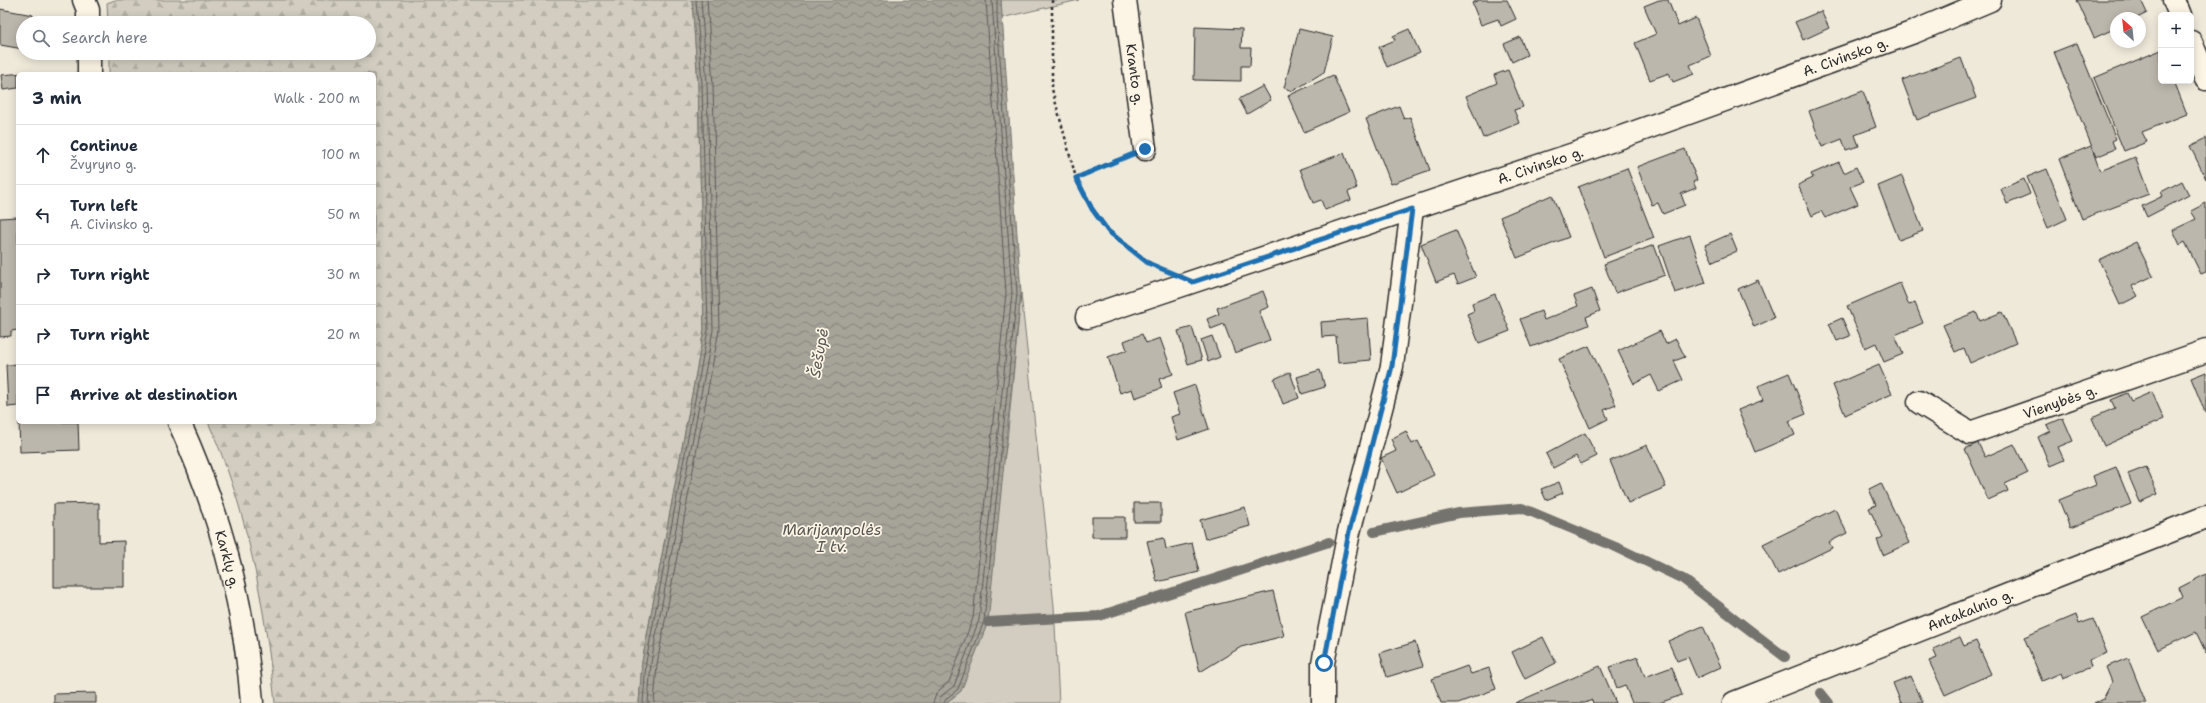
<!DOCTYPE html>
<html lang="en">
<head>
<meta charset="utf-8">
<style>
  body { margin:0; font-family:"Shantell Sans",sans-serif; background:#f2f2f3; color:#1f2937 }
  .controls { position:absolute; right:12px; top:12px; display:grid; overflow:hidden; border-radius:6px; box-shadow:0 2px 10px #0003 }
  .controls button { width:36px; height:36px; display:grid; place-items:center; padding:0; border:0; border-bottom:1px solid #e0e1e3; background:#fff; color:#1f2937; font:20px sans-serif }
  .compass { position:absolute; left:2110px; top:12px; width:36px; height:36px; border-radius:50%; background:#fff; box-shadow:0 2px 10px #0003; rotate:333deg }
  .stop { position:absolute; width:12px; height:12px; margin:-9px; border:3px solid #1f6fb2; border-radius:50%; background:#fff }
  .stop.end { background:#1f6fb2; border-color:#fff; box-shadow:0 1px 4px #0008 }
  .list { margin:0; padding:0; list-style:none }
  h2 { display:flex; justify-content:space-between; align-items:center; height:52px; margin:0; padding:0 16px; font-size:17px }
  h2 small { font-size:13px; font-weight:400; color:#747a83 }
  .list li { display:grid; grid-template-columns:26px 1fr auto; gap:12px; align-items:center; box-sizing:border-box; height:60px; padding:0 16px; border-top:1px solid #e0e1e3 }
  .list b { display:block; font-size:15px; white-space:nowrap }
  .list p { margin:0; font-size:13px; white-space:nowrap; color:#747a83 }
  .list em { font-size:13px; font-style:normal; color:#747a83 }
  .icon { flex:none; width:22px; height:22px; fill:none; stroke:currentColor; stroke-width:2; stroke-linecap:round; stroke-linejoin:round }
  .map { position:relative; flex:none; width:2206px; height:703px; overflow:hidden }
  .search { position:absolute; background:#fff; box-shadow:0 2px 10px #0003; left:16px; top:16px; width:360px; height:44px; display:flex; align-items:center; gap:10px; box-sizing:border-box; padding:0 14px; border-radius:22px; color:#747a83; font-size:15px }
  .panel { position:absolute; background:#fff; box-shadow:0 2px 10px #0003; left:16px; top:72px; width:360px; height:352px; border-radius:6px }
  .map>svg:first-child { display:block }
  .grass { fill:#d2cdc0; stroke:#7e7c76 }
  .forest { fill:url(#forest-firs); stroke:#7e7c76 }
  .water { fill:url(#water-waves); stroke:#75736d }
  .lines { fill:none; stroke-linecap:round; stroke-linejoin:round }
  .shore { stroke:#5c5b57; stroke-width:1 }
  .stream { stroke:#75736d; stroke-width:10 }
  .building { fill:#bcb7ac; stroke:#2b2b2b }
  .minor-casing { stroke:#2b2b2b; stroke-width:25 }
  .path { stroke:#2b2b2b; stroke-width:2.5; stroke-dasharray:3 3; stroke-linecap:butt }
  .minor { stroke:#fcf5e5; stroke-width:22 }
  .route { stroke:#1f6fb2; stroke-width:5 }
  .labels { text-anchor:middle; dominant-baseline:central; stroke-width:3.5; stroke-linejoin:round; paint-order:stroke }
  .street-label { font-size:14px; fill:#2b2b2b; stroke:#fcf5e5 }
  .water-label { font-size:15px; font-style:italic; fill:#565552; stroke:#fcf5e5 }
</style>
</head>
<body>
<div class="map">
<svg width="2206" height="703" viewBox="0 0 2206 703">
  <defs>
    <pattern id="forest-firs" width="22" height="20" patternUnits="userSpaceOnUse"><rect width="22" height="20" fill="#d2cdc0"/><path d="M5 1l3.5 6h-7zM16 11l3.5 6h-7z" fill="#b4b0a5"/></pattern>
    <pattern id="water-waves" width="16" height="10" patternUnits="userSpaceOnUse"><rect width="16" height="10" fill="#a6a399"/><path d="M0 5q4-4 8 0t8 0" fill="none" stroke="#87857d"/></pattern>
  </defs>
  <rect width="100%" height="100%" fill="#efe9da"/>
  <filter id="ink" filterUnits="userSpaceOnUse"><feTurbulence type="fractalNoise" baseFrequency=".025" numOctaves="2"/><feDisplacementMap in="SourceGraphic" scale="8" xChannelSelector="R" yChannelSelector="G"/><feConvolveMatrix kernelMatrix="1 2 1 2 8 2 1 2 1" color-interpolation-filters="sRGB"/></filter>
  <g filter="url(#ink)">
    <path class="grass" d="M1001 0H1079L1001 18Z
      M1021 293 1054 606 1059 703H946L961 691 1007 442Z"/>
    <path class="forest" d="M115 0H692L698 84 704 330 642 662 639 703H275C265 607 248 510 208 422H374V74H109V53H369V23H108L107 3Z"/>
    <path class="water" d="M692 0H1001L1021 293 988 622 961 691 946 703H639L642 662 704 330 698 84Z"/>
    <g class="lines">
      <path class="shore" d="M643 703 646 662 708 330 702 84 696 0
        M648 703 651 663 713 330 707 84 701 0
        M654 703 657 664 719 330 713 84 707 0
        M933 703 937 692 949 682 973 618 1006 293 986 0
        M939 703 941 696 954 686 979 620 1012 293 992 0
        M944 703 946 699 958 689 984 621 1017 293 997 18V0"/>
      <path class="stream" d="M1374 532 1459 513 1522 508 1618 548 1683 579 1785 657
        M988 622 1099 616 1329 542
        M1821 693 1829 703"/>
    </g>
    <path class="building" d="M1479 0H1507L1516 19 1501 26 1498 19 1481 25 1472 3Z
      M1659 0H1668L1678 26 1696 18 1711 56 1690 65 1694 74 1673 82 1669 73 1650 80 1635 43 1656 34 1644 6Z
      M2077 0H2141L2147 13 2137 18H2116V28L2094 38Z
      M0 9 33 15 31 23H23V49L0 45Z
      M1821 11 1829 28 1803 40 1795 22Z
      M1195 27 1242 29 1241 48H1251L1250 66H1241V81L1194 80Z
      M1299 29 1333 37 1324 72 1293 91 1284 88Z
      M1409 29 1420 53 1387 67 1379 47 1395 40 1393 36Z
      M1520 37 1527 55 1512 62 1504 44Z
      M2077 43 2116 139 2112 141 2115 149 2096 157 2054 52Z
      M2161 50V81H2174L2187 114 2142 132 2147 142 2124 151 2094 78Z
      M1961 58 1976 98 1917 120 1902 80Z
      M1508 70 1523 107 1514 110 1519 123 1483 138 1466 96 1497 83 1494 75Z
      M24 73 18 74V88L3 90 1 75Z
      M1333 75 1349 112 1304 132 1288 96Z
      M1263 86 1271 100 1247 114 1239 99Z
      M1863 91 1876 127 1855 135 1859 146 1846 150 1842 139 1822 147 1809 111Z
      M1399 106 1404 119 1410 117 1430 170 1391 184 1366 119Z
      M2206 138V179L2190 146Z
      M2091 146 2100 171 2135 157 2149 194 2082 219 2059 159Z
      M1685 149 1697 180 1693 182 1696 188 1681 194 1685 205 1663 214 1658 203 1652 205 1637 167Z
      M1344 153 1357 188 1348 192 1351 200 1325 210 1321 200 1313 203 1300 169Z
      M1839 162 1844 173 1856 167 1863 182 1850 187 1858 204 1825 218 1821 211 1812 216 1798 185 1813 178 1811 174Z
      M1627 168 1654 238 1604 257 1578 187Z
      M2047 169 2067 219 2048 228 2027 177Z
      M1902 176 1923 231 1899 240 1878 186Z
      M2024 179 2030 194 2007 204 2001 189Z
      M2182 181 2189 195 2147 217 2142 206 2163 196 2161 192Z
      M1552 195 1569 237 1517 258 1500 217Z
      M2206 203V272L2201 274 2185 242 2180 245 2173 230 2196 219 2191 211Z
      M18 217V330L11 331V336L0 337V218Z
      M1456 230 1476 277 1458 284 1454 275 1436 282 1421 244Z
      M1730 234 1737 251 1713 262 1705 245Z
      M1690 235 1706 283 1675 293 1659 246Z
      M2136 242 2153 276 2132 286 2138 296 2120 305 2099 260Z
      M1654 245 1665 275 1615 293 1604 264Z
      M1758 280 1774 318 1754 327 1738 289Z
      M1900 283 1909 305 1915 303 1923 323 1895 335 1903 354 1884 362 1876 343 1865 348 1847 306Z
      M1592 289 1600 311 1586 317 1589 325 1531 347 1520 319 1541 311 1544 320 1578 306 1574 296Z
      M1263 291 1269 307 1259 311 1270 340 1235 353 1224 324 1211 329 1207 319 1219 314 1217 308Z
      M1495 294 1510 331 1479 343 1467 314 1474 311 1472 303Z
      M1976 312 1980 321 2002 312 2016 343 1970 363 1964 348 1955 352 1943 325Z
      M1368 318 1371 360 1338 363 1336 336 1322 337 1321 322Z
      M1842 318 1850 336 1837 341 1829 324Z
      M1192 327 1202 360 1188 364 1178 331Z
      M1660 331 1666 344 1676 339 1685 357 1674 361 1683 380 1659 391 1651 375 1634 384 1618 351Z
      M1142 334 1146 343 1160 338 1173 374 1159 379 1162 388 1135 398 1132 389 1120 393 1108 357 1127 350 1124 341Z
      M1212 336 1220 357 1208 362 1201 340Z
      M1589 346 1616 405 1604 410 1608 419 1590 428 1559 359Z
      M18 364V406L8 407 6 365Z
      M1879 365 1892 394 1845 415 1833 385Z
      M1320 370 1325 387 1302 394 1297 377Z
      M1290 372 1299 398 1283 404 1274 379Z
      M2206 372V412H2205L2191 378Z
      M1789 373 1806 414 1789 421 1795 435 1755 452 1738 410 1763 400 1758 386Z
      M1195 385 1209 429 1178 440 1171 417 1180 414 1173 393Z
      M2152 392 2164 419 2104 446 2092 418 2115 408 2111 400 2127 393 2131 401Z
      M2063 418 2073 441 2058 447 2064 460 2050 466 2038 437 2050 431 2047 425Z
      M19 422H78L79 450 20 452Z
      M1406 431 1412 444 1418 441 1434 475 1397 493 1381 458 1396 451 1391 439Z
      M1585 433 1597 456 1581 464 1576 456 1553 468 1546 454Z
      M1978 443 1985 457 2014 444 2028 473 2005 484 2008 491 1988 500 1965 449Z
      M1647 445 1666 487 1628 503 1610 461Z
      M2116 467 2131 504 2070 528 2059 500 2096 485 2093 476Z
      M2146 467 2158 494 2140 502 2128 474Z
      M1559 482 1563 493 1546 500 1541 489Z
      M1881 483 1909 543 1883 555 1877 540 1883 537 1869 508 1876 505 1869 489Z
      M99 503V542L124 541V587H54V504Z
      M1134 503H1161V522H1134Z
      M1245 507 1250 526 1205 539 1200 520Z
      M1835 509 1847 533 1829 542 1832 548 1778 574 1763 544Z
      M1092 517H1125V537H1092Z
      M1164 538 1166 549 1192 543 1199 572 1157 582 1147 541Z
      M2206 574V653L2196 632 2158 650 2142 617 2183 597 2179 588Z
      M1273 591 1284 636 1241 647 1200 672 1185 612Z
      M2076 615 2079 624 2093 619 2107 653 2089 660 2091 667 2063 678 2061 673 2042 681 2024 637Z
      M1703 626 1721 667 1697 678 1688 657 1677 661 1668 641Z
      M1543 637 1556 663 1525 679 1512 652Z
      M1960 637 1964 646 1976 641 1991 674 1945 695 1929 661 1937 658 1933 649Z
      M1415 642 1423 666 1387 677 1380 653Z
      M1638 657 1645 677 1672 667 1682 695 1659 703H1632L1625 685 1617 688 1609 667Z
      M2128 658 2146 703H2094L2103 699 2112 682 2106 667Z
      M1467 666 1471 674 1489 668 1496 689 1458 703H1441L1432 679Z
      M1600 666 1616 703H1593L1592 700 1585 703H1515Z
      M1911 676 1923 703H1901L1893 683Z
      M96 693V703H54V694Z"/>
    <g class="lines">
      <defs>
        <g id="minor">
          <path d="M84 0 88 10V23"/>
          <path id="s1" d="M1125 0 1145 149"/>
          <path d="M2174 0 2180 15"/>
          <path d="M2191 42 2206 79"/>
          <path d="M89 53V74"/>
          <path id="s2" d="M1087 317 1577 153 1914 32 1990 0"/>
          <path id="s3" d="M1919 402 1970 433 2206 351"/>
          <path id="s4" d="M179 422C219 510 245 606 252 703"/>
          <path d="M1323 703V663L1349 532 1392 366 1412 209"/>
          <path id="s5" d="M1734 703 2206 517"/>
        </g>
      </defs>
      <use href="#minor" class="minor-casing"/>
      <path class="path" d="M1052 0V89L1076 178 1092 209 1108 231 1152 265
        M1076 178 1120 159"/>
      <use href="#minor" class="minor"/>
    </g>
  </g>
  <g class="lines" filter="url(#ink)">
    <path class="route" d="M1145 149 1076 178 1092 209 1108 231 1148 263 1193 282 1412 209 1392 366 1349 532 1324 663"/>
  </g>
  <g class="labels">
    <g class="street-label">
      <text stroke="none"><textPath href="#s2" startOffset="802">A. Civinsko g.</textPath></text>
      <text stroke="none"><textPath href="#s1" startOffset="75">Kranto g.</textPath></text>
      <text stroke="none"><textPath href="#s2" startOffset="478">A. Civinsko g.</textPath></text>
      <text stroke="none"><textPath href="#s3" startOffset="155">Vienybės g.</textPath></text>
      <text stroke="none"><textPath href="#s4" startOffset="146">Karklų g.</textPath></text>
      <text stroke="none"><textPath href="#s5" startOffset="254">Antakalnio g.</textPath></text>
    </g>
    <g class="water-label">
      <text transform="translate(819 353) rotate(-80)">Šešupė</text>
      <text x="832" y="530">Marijampolės<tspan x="832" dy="17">I tv.</tspan></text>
    </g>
  </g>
</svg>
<div class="controls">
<button>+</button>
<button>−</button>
</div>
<svg class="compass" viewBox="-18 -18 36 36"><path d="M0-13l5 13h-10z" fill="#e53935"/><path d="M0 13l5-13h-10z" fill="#747a83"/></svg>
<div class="stop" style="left:1324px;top:663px"></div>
<div class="stop end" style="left:1145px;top:149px"></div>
<div class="search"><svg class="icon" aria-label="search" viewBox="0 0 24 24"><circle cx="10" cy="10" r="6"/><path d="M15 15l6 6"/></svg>Search here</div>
<section class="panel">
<h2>3 min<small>Walk · 200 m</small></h2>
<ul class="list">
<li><svg class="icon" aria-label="ahead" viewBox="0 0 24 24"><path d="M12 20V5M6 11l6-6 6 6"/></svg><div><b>Continue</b><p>Žvyryno g.</p></div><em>100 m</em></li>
<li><svg class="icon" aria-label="left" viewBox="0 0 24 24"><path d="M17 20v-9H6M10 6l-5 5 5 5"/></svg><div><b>Turn left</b><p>A. Civinsko g.</p></div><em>50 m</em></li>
<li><svg class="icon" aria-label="right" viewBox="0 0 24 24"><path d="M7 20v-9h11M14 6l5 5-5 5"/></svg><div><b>Turn right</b></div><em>30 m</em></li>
<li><svg class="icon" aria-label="right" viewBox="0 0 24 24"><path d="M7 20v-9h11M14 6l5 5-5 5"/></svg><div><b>Turn right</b></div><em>20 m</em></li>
<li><svg class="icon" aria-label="arrive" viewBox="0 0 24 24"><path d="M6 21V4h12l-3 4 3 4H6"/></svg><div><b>Arrive at destination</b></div></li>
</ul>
</section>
</div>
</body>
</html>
